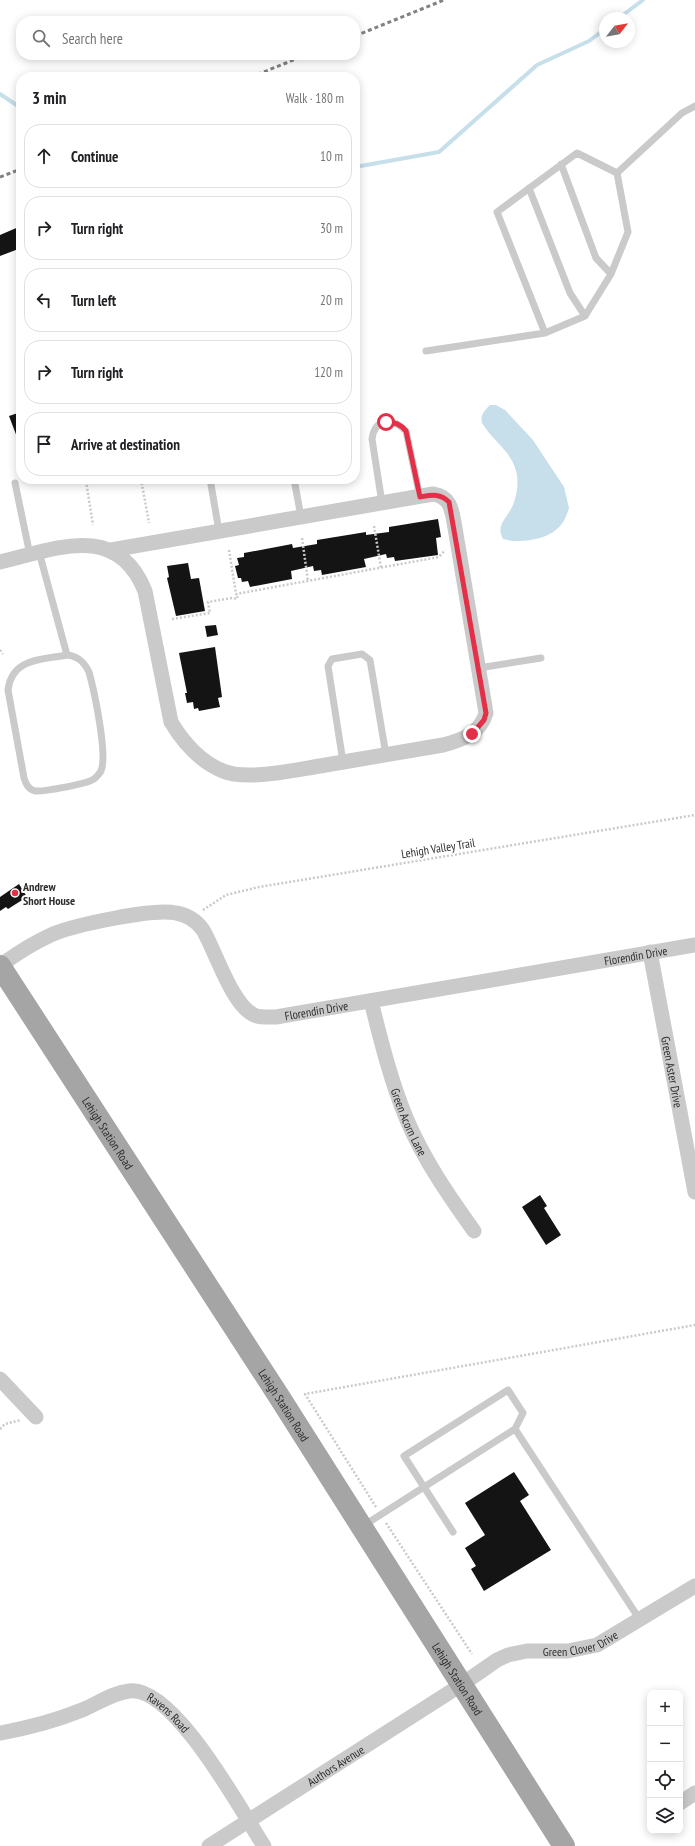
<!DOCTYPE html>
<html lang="en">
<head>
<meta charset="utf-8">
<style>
  body { margin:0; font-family:"PT Sans Narrow",sans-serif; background:#f2f2f2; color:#202124 }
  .controls { position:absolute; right:12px; bottom:12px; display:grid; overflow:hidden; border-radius:8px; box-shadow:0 2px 10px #0003 }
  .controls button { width:36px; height:36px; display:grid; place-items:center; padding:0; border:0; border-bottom:1px solid #e0e0e0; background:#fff; color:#202124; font:20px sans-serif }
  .compass { position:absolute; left:599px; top:12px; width:36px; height:36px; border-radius:50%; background:#fff; box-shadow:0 2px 10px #0003; rotate:59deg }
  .stop { position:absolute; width:12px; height:12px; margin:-9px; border:3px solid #e42f49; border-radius:50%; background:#fff }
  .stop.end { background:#e42f49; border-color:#fff; box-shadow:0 1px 4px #0008 }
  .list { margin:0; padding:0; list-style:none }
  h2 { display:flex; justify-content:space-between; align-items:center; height:52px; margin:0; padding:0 16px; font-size:17px }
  h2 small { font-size:13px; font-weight:400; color:#757577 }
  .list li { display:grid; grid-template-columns:26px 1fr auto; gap:12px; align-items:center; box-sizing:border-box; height:64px; margin:0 8px 8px; padding:0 8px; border:1px solid #e0e0e0; border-radius:16px }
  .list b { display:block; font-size:15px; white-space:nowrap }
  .list em { font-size:13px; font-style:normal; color:#757577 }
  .icon { flex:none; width:22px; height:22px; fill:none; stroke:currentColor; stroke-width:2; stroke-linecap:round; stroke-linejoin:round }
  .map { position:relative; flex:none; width:695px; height:1846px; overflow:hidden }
  .search { position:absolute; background:#fff; box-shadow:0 2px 10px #0003; left:16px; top:16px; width:344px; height:44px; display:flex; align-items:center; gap:10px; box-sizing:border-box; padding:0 14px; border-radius:16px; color:#757577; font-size:15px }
  .panel { position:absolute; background:#fff; box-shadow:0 2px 10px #0003; left:16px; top:72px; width:344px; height:412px; border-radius:16px }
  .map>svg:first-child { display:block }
  .water { fill:#c6dfeb }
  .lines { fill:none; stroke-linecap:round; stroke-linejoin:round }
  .stream { stroke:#c6dfeb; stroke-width:4 }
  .building { fill:#141414 }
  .path { stroke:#cacaca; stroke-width:2.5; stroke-dasharray:2 2; stroke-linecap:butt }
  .lane { stroke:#cacaca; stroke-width:7 }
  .street { stroke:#cacaca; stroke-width:15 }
  .primary { stroke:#a5a5a5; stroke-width:22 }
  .rail { stroke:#828282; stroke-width:3; stroke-dasharray:4 3; stroke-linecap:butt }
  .route { stroke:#e42f49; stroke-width:5 }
  .poi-dot { fill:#e42f49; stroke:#fff; stroke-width:1.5 }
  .labels { text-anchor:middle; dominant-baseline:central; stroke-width:4; stroke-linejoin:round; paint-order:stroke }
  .street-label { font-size:12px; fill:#2d2d2d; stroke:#fff }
  .poi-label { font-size:12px; font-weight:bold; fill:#2d2d2d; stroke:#fff; text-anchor:start }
</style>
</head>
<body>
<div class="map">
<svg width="695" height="1846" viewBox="0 0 695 1846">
  <rect width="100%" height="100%" fill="#fff"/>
  <path class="water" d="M490 405H496L505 410 533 440 564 487 569 508C567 514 565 520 561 525 549 540 520 544 503 539 495 525 508 517 513 505 517 495 519 482 516 471 512 452 492 440 482 423 480 415 484 411 490 405Z"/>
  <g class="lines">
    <path class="stream" d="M619 18 643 0
      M0 94 21 108
      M355 167 439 152 537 65 589 41 605 29"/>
  </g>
  <path class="building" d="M21 226V248L0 256V235Z
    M21 412V445H20L9 416Z
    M438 519 441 537 436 538 438 555 395 561 394 557 387 558 386 554 364 559 366 567 322 575 321 570 314 571 313 566 291 571 292 579 250 587 248 581 242 582 241 578H238L235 566 239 565 237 558 244 557V553L292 544 293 548 317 544V540L366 532V535L389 532V527Z
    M188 563 191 579 199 578 205 611 176 616 167 578 169 577 167 566Z
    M216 625 218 635 207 637 205 626Z
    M215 647 222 697 218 698 220 707 199 711 198 708 194 709 193 702 187 703 185 693H187L179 653Z
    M19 884 27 897 8 909 6 907 0 911V897Z
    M540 1195 547 1206 544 1208 561 1235 546 1245 522 1207Z
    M514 1472 529 1495 520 1501 551 1550 484 1591 471 1569 476 1566 465 1548 485 1535 465 1503Z"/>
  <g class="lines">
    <path class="path" d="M141 479 149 523
      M86 481 93 525
      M374 526 381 568
      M302 538 308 581
      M229 550 236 594 439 557 445 550
      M172 619 210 613 208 602 232 598 237 599 238 594
      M0 650 3 654
      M203 910 226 895 259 887 695 815
      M0 1429 5 1424 21 1420
      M376 1507 305 1394 695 1325
      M386 1523 472 1654"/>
    <path class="lane" d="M577 153 617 173 628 232 611 274 585 316 545 333 497 212Z
      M561 164 596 258 611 274
      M617 173 682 113 695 106
      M529 188 570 293 585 316
      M426 351 545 333
      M210 479 219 531
      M294 479 301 517
      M15 483 30 555
      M382 503 372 439C375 417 393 418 406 431L420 497
      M39 552 67 655
      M67 655C78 656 84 662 89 672 94 690 108 755 101 771 99 774 95 779 92 780 85 784 43 792 35 791 28 789 26 784 24 778L8 690C12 658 41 660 67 655Z
      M479 668 541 658
      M343 762 328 666 332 659 362 654 370 660 386 755
      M363 1526 515 1429 640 1620
      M453 1532 404 1456 508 1390 523 1413 515 1429"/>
    <g class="street">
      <path d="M0 562C55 549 117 521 145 591L171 722C183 742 201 762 223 771 247 781 295 770 320 766 361 759 402 752 443 745 462 740 480 734 486 713L455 528C452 512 452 497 433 494L111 550"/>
      <path id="s1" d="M650 952 695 1192"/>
      <path id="s2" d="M0 966C17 953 33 943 53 934 75 925 153 908 176 913 188 915 196 920 203 930 216 952 232 1005 254 1015 261 1018 268 1017 276 1017L695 945"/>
      <path id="s3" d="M371 1001C381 1041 391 1082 407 1120 424 1160 449 1196 474 1231"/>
      <path d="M0 1379 36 1417"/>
      <path id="s4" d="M0 1733C28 1728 55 1721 82 1710 97 1704 112 1693 129 1691 173 1684 242 1812 264 1846"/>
      <path d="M680 1803 695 1793"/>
      <path id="s5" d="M209 1846 461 1685 497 1660 508 1655 527 1651H568L597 1645 695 1586"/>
    </g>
    <path class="primary" id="s6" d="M0 966 280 1398 564 1846"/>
    <path class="rail" d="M355 36 444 0
      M251 77 306 55
      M0 177 21 169"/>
  </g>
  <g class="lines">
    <path class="route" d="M386 422C395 422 400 424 406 431L420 497C432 495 440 493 449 502L486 713 484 720 472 734"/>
  </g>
  <circle class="poi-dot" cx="15" cy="893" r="4"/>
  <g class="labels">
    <g class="street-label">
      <text transform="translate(438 848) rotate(-9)">Lehigh Valley Trail</text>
      <text stroke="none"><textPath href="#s2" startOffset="708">Florendin Drive</textPath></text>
      <text stroke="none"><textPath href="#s2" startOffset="384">Florendin Drive</textPath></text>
      <text stroke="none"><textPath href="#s1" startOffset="122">Green Aster Drive</textPath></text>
      <text stroke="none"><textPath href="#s3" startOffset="127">Green Acorn Lane</textPath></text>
      <text stroke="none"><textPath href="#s6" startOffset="199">Lehigh Station Road</textPath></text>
      <text stroke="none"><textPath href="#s6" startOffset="523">Lehigh Station Road</textPath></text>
      <text stroke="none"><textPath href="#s5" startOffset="429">Green Clover Drive</textPath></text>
      <text stroke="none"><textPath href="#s6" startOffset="847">Lehigh Station Road</textPath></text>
      <text stroke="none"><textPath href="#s4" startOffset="183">Ravens Road</textPath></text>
      <text stroke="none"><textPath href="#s5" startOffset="150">Authors Avenue</textPath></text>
    </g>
    <g class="poi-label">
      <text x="23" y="886">Andrew<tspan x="23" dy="14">Short House</tspan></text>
    </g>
  </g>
</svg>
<div class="controls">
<button>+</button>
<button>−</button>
<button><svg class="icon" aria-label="locate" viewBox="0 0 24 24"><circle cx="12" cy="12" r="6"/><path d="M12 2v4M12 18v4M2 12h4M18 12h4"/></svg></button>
<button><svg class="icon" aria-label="layers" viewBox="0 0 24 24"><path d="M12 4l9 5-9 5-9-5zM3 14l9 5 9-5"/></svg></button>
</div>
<svg class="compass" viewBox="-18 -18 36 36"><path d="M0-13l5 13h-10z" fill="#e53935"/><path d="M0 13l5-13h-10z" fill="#757577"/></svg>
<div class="stop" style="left:386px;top:422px"></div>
<div class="stop end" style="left:472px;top:734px"></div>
<div class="search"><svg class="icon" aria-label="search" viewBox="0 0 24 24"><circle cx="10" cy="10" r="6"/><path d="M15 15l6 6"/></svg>Search here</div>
<section class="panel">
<h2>3 min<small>Walk · 180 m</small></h2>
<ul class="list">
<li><svg class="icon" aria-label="ahead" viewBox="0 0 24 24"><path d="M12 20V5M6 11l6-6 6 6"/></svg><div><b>Continue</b></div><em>10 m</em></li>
<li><svg class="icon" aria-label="right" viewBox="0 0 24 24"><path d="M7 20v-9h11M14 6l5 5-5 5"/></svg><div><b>Turn right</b></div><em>30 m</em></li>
<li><svg class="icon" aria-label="left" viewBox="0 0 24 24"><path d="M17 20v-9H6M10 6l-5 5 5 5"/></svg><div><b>Turn left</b></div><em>20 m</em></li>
<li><svg class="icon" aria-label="right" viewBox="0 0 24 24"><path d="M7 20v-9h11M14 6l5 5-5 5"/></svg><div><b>Turn right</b></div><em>120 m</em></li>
<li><svg class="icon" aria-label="arrive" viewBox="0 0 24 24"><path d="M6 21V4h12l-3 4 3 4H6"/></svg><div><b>Arrive at destination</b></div></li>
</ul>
</section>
</div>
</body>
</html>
